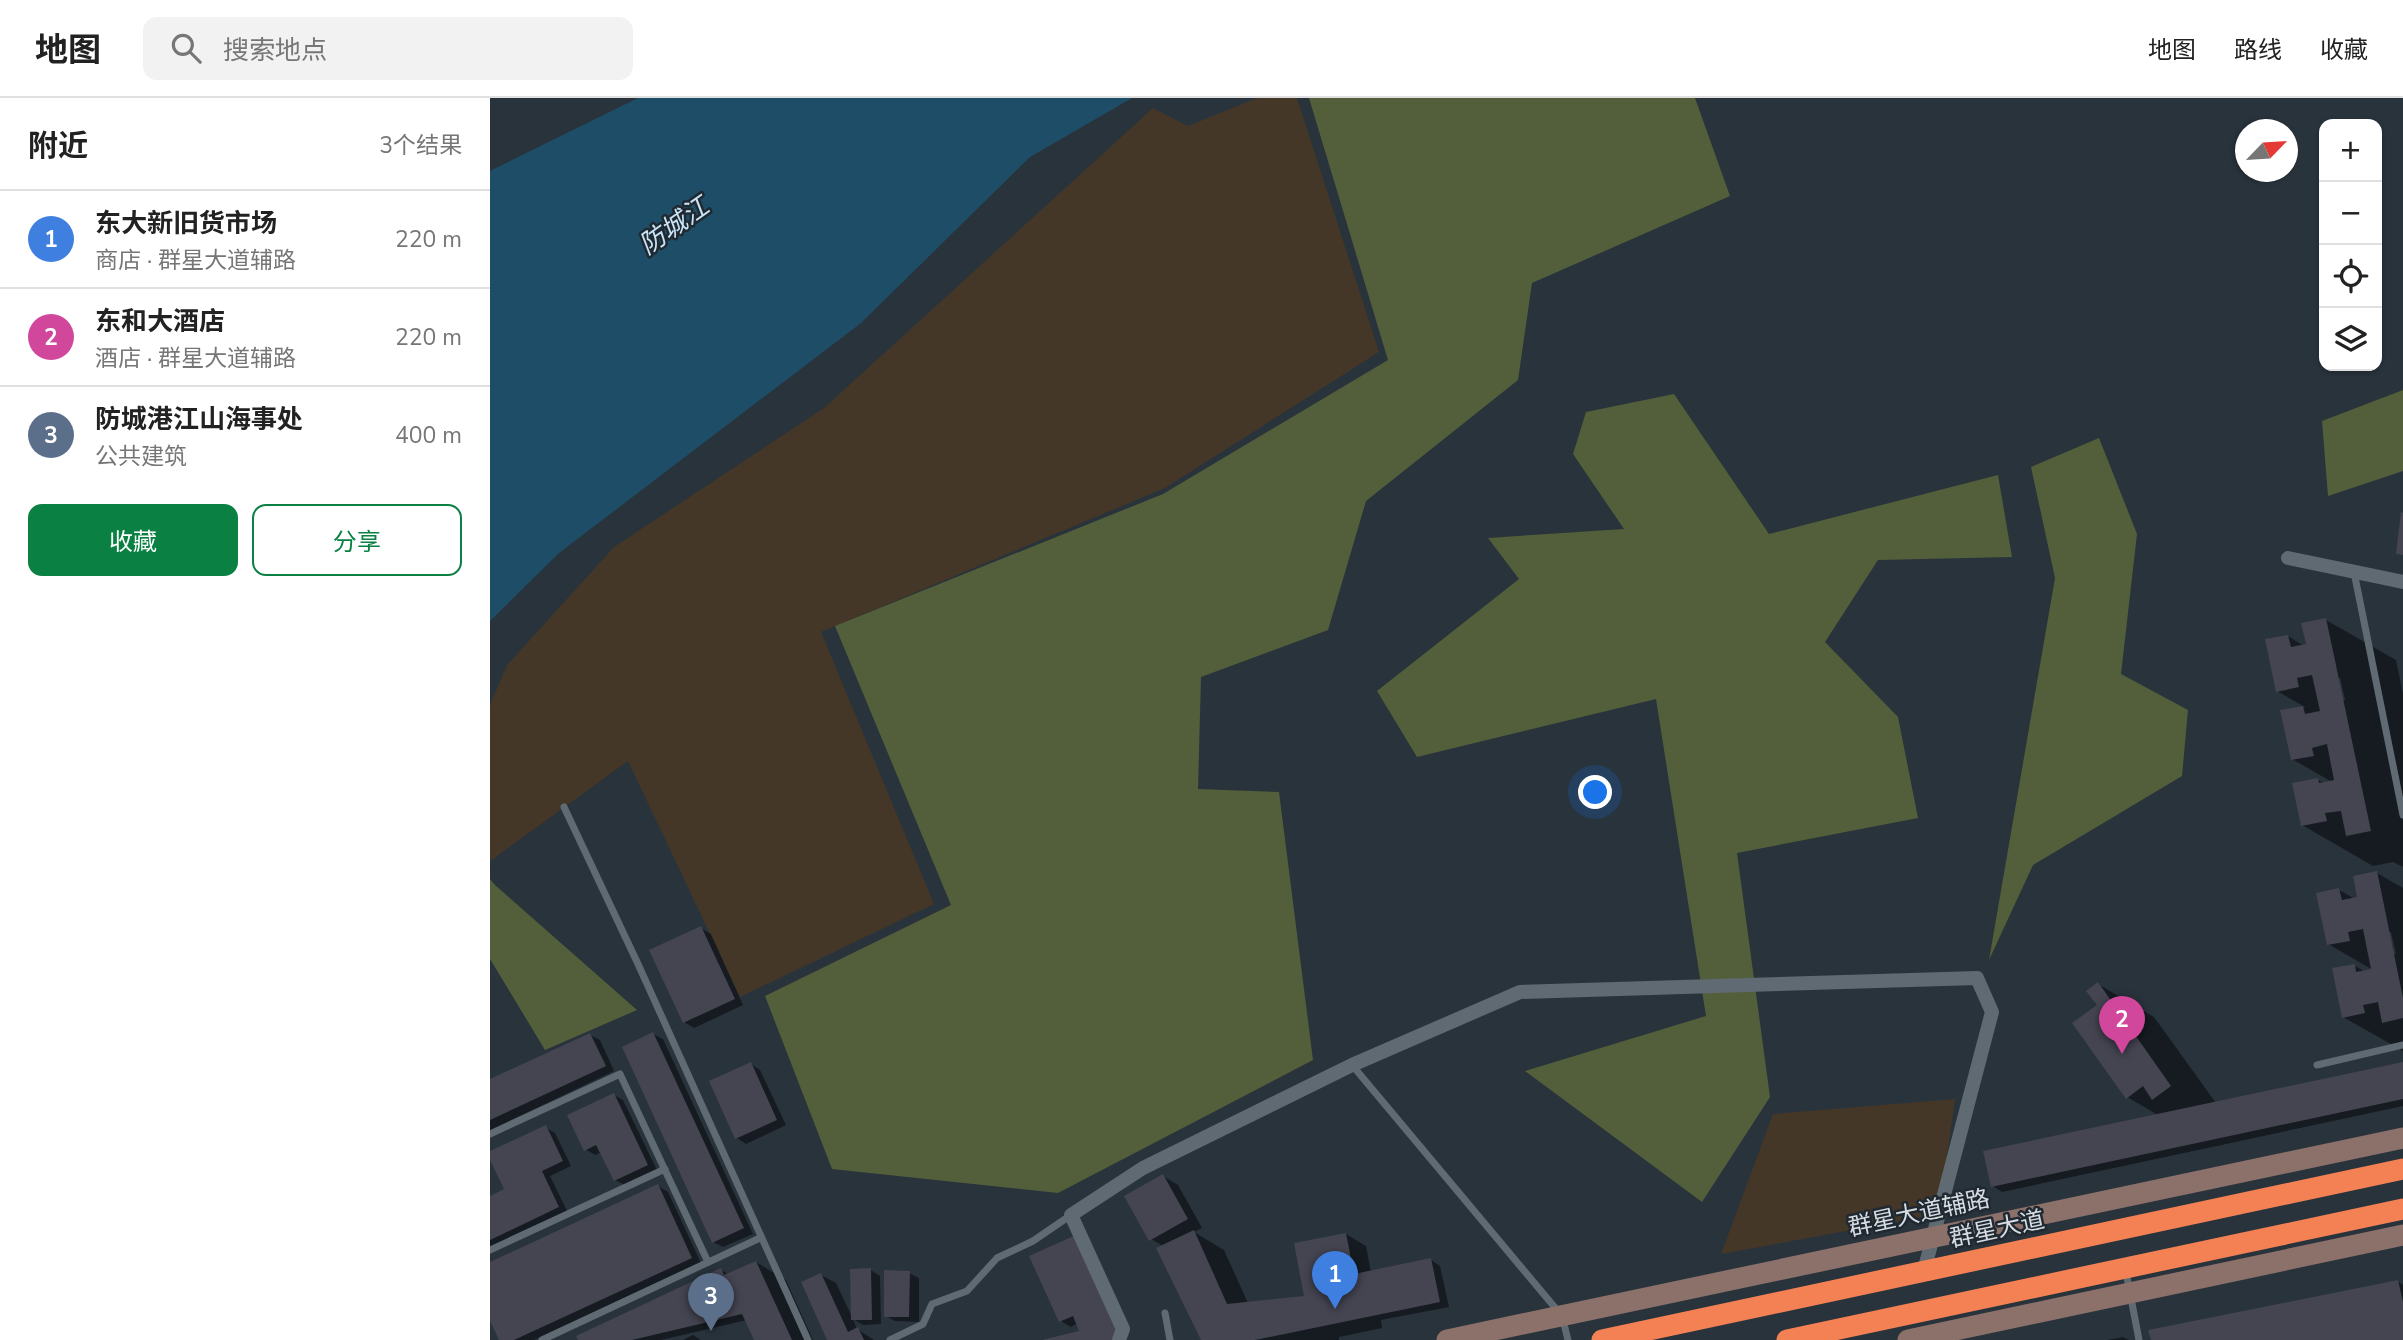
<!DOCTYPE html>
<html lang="zh">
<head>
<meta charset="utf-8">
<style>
  body { margin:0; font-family:"Nunito Sans","Noto Sans SC",sans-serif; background:#f2f2f2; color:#222 }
  .controls { position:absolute; right:21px; top:21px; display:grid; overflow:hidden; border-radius:14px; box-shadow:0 2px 5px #0004 }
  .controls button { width:63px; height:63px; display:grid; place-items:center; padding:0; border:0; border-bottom:2px solid #e0e0e0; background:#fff; color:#222; font:35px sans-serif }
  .compass { position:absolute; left:1745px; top:21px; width:63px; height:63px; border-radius:50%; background:#fff; box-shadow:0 2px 5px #0004; rotate:65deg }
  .you { position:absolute; left:1106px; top:695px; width:24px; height:24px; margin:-18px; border:5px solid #fff; border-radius:50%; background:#1a73e8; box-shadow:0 0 0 10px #1a73e833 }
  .badge { display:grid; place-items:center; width:46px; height:46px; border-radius:50%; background:#0b8043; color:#fff; font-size:23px; font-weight:700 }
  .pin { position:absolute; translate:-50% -58px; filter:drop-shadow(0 2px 4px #0008) }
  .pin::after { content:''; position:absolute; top:37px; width:24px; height:21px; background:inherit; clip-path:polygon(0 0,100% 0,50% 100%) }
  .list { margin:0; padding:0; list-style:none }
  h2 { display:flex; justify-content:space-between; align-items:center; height:91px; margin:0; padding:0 28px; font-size:30px }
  h2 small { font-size:23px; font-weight:400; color:#767676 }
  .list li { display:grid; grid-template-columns:46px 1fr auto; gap:21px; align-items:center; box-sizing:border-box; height:98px; padding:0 28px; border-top:2px solid #e0e0e0 }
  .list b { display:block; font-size:26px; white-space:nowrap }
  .list p { margin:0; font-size:23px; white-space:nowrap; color:#767676 }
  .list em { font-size:23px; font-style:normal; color:#767676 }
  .actions { display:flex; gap:14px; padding:21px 28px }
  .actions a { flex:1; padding:16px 0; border:2px solid #0b8043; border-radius:14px; text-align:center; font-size:24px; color:#0b8043 }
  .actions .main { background:#0b8043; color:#fff }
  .icon { flex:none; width:38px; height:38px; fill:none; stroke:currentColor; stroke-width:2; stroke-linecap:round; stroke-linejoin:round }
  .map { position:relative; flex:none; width:1913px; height:1242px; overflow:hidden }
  header { display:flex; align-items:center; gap:42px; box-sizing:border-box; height:98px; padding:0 35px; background:#fff; border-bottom:2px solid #e0e0e0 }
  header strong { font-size:33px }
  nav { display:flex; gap:38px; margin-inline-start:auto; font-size:24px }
  .search { width:490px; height:63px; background:#f2f2f2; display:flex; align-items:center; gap:18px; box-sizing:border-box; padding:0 24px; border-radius:14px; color:#767676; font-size:26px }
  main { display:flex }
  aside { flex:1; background:#fff }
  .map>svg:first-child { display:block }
  .industrial { fill:#443728 }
  .green { fill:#535f3a }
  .water { fill:#1e4e67 }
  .shadow { fill:#0007; fill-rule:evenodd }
  .building { fill:#454552 }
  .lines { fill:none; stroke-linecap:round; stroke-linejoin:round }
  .lane { stroke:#5f6a73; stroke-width:7 }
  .street { stroke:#5f6a73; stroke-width:14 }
  .secondary { stroke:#8c716a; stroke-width:21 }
  .highway { stroke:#f48154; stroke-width:21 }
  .labels { text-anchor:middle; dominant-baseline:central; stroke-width:5; stroke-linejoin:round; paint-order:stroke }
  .street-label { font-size:24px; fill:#d6dce2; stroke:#202931 }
  .water-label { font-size:26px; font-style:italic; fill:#c8e4f6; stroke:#202931 }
</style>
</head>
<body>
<header>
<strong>地图</strong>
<div class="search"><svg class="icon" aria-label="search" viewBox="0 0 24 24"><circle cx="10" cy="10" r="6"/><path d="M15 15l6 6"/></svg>搜索地点</div>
<nav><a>地图</a><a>路线</a><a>收藏</a></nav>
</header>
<main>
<aside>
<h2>附近<small>3个结果</small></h2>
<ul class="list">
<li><span class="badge" style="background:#3f7fe0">1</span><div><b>东大新旧货市场</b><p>商店 · 群星大道辅路</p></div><em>220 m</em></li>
<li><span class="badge" style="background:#d1479c">2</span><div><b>东和大酒店</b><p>酒店 · 群星大道辅路</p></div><em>220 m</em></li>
<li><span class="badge" style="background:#5c6f8a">3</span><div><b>防城港江山海事处</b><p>公共建筑</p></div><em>400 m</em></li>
</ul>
<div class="actions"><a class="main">收藏</a><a>分享</a></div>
</aside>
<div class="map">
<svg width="1913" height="1242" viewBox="0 0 1913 1242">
  <rect width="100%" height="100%" fill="#29333c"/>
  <path class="industrial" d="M767 0H807L889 254 675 390 331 534 444 806 250 899 138 663 0 763V607L17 567 124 449 334 310 663 10 698 28Z
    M1465 1001 1449 1116 1231 1156 1283 1016Z"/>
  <path class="green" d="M819 0H1205L1240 98 1042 185 1028 282 876 403 838 532 711 579 708 691 789 694 823 962 568 1095 342 1071 275 898 461 807 345 528 673 396 898 262Z
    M1913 292V373L1838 398 1832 323Z
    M1184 296 1279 436 1508 377 1522 459 1388 462 1335 544 1408 619 1428 720 1247 755 1280 999 1212 1104 1035 973 1216 918 1166 601 927 659 887 593 1029 481 998 440 1134 431 1083 356 1096 314Z
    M1609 340 1647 436 1631 576 1698 612 1692 678 1543 767 1499 862 1565 480 1541 369Z
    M0 781 5 787 147 912 55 952 0 861Z"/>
  <path class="water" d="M148 0H642L540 59 371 225 69 455 0 523V73Z"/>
  <path class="shadow" d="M1836 522 1906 562 1913 596V769L1903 764 1883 768 1812 727 1828 682 1835 686 1842 684 1802 661 1792 614 1815 609 1787 593 1798 538 1814 548 1818 547ZM1847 580H1850L1855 602 1851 603Z
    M1887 775 1913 790V953L1853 919 1864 867 1875 874 1883 872 1838 846 1849 792 1865 801ZM1898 834H1901L1906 856H1902Z
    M211 830 221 836 253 907 204 930 194 924Z
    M1608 886 1664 919 1726 1005 1913 965V1008L1512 1094 1503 1088 1668 1017 1637 999 1609 908Z
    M163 936 173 941 263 1136 233 1149 223 1144Z
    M100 937 110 942 124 973 0 1032V983Z
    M261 966 270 972 296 1027 256 1046 247 1040Z
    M124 997 133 1002 167 1072 135 1087 125 1082 112 1054 105 1057 95 1051Z
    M55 1029 65 1035 81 1068 60 1078 78 1115 0 1149V1099L16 1092 0 1055Z
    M673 1078 688 1087 712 1130 704 1134 734 1152 758 1205 816 1199 856 1136 876 1148 881 1174 941 1162 950 1168 959 1209 891 1222 892 1230 849 1239V1242H713L673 1148 661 1141Z
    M168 1088 178 1094 211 1165 44 1242H11L0 1219V1166Z
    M542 1159 633 1242H555L592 1234 588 1225 581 1229 571 1223Z
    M266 1164 296 1182 323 1242H266L257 1222 171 1242H90L231 1172 239 1177Z
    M381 1172 390 1178 391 1226 373 1227 363 1221 367 1231 384 1242H339L331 1177 346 1185 363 1221Z
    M419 1175 429 1180V1224L405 1223 396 1218Z
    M1908 1184 1913 1187V1242H1662Z
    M203 1237 211 1242H193Z
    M1633 1239 1639 1242H1617Z"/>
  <path class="building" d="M1911 414 1913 415V457L1906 456Z
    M1836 520 1881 733 1856 738 1851 713 1835 715 1837 723 1811 728 1802 685 1828 680 1829 685 1844 682 1837 646 1822 650 1824 658 1801 662 1790 612 1813 608 1815 616 1830 613 1822 577 1807 580 1809 589 1786 594 1775 541 1798 537 1801 549 1816 546 1811 525Z
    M1887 773 1913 900V920L1892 925 1888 904 1873 907 1875 915 1852 920 1842 870 1865 866 1866 874 1881 871 1873 831 1858 834 1860 843 1837 847 1826 795 1849 790 1852 802 1867 799 1863 778Z
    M211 828 245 901 193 925 159 852Z
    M1608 884 1681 988 1662 1002 1653 988 1636 1001 1582 925 1607 907 1596 893Z
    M163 934 254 1130 222 1145 132 949Z
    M100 935 116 968 0 1022V981Z
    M261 964 287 1022 245 1041 219 983Z
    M1913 964V1001L1501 1089 1493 1053Z
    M124 995 158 1067 124 1083 106 1047 94 1053 77 1017Z
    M56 1027 73 1063 52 1073 69 1109 0 1142V1098L14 1091 0 1062V1053Z
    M673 1076 698 1121 659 1143 634 1098Z
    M168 1086 202 1160 24 1242H9L0 1223V1164Z
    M704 1132 737 1206 814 1198 804 1145 856 1135 864 1176 941 1160 950 1204 765 1242H711L666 1150Z
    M586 1137 627 1229 622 1242H552L589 1233 583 1218 569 1224 539 1158Z
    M266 1163 302 1242H264L252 1216 142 1242H88L86 1238 231 1170 234 1177Z
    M381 1170 382 1222H361L360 1171Z
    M394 1172 420 1173 419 1219H394Z
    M331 1175 358 1234 368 1229 374 1242H337L311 1184Z
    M1908 1182 1913 1204V1242H1661L1658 1232Z"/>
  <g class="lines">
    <path class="lane" d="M1864 474 1913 717
      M74 709 148 866 318 1242
      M862 967 1072 1218 1078 1242
      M1827 967 1913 947
      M0 1036 130 976 218 1164
      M0 1152 175 1071
      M1636 1174 1649 1242
      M675 1215 680 1242
      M52 1242 270 1140
      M400 1242 433 1226 442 1206 477 1193 507 1160 543 1143 581 1117"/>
    <path class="street" d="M1798 460 1913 484
      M629 1242 633 1231 581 1117 653 1070 862 967 1030 894 1487 880 1502 914 1434 1173"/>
    <path class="secondary" d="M957 1242 1913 1040
      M1418 1242 1913 1137"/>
    <path class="highway" d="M1112 1242 1913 1071
      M1297 1242 1913 1111"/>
  </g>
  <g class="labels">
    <g class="street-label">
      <text transform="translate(1429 1115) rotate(-12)">群星大道辅路</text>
      <text transform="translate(1507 1131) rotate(-12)">群星大道</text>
    </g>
    <g class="water-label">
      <text transform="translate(184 128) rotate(-35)">防城江</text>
    </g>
  </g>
</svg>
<div class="controls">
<button>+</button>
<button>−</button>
<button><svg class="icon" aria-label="locate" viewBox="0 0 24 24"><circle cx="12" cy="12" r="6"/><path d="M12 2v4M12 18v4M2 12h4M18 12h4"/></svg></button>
<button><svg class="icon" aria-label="layers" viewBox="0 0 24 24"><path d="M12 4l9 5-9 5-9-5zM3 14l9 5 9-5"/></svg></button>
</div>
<svg class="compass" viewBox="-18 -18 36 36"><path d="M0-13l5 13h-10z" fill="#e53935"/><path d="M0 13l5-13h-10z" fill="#767676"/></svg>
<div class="you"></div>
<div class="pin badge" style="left:845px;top:1211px;background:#3f7fe0">1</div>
<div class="pin badge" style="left:1632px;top:956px;background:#d1479c">2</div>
<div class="pin badge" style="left:221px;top:1233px;background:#5c6f8a">3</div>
</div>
</main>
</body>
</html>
